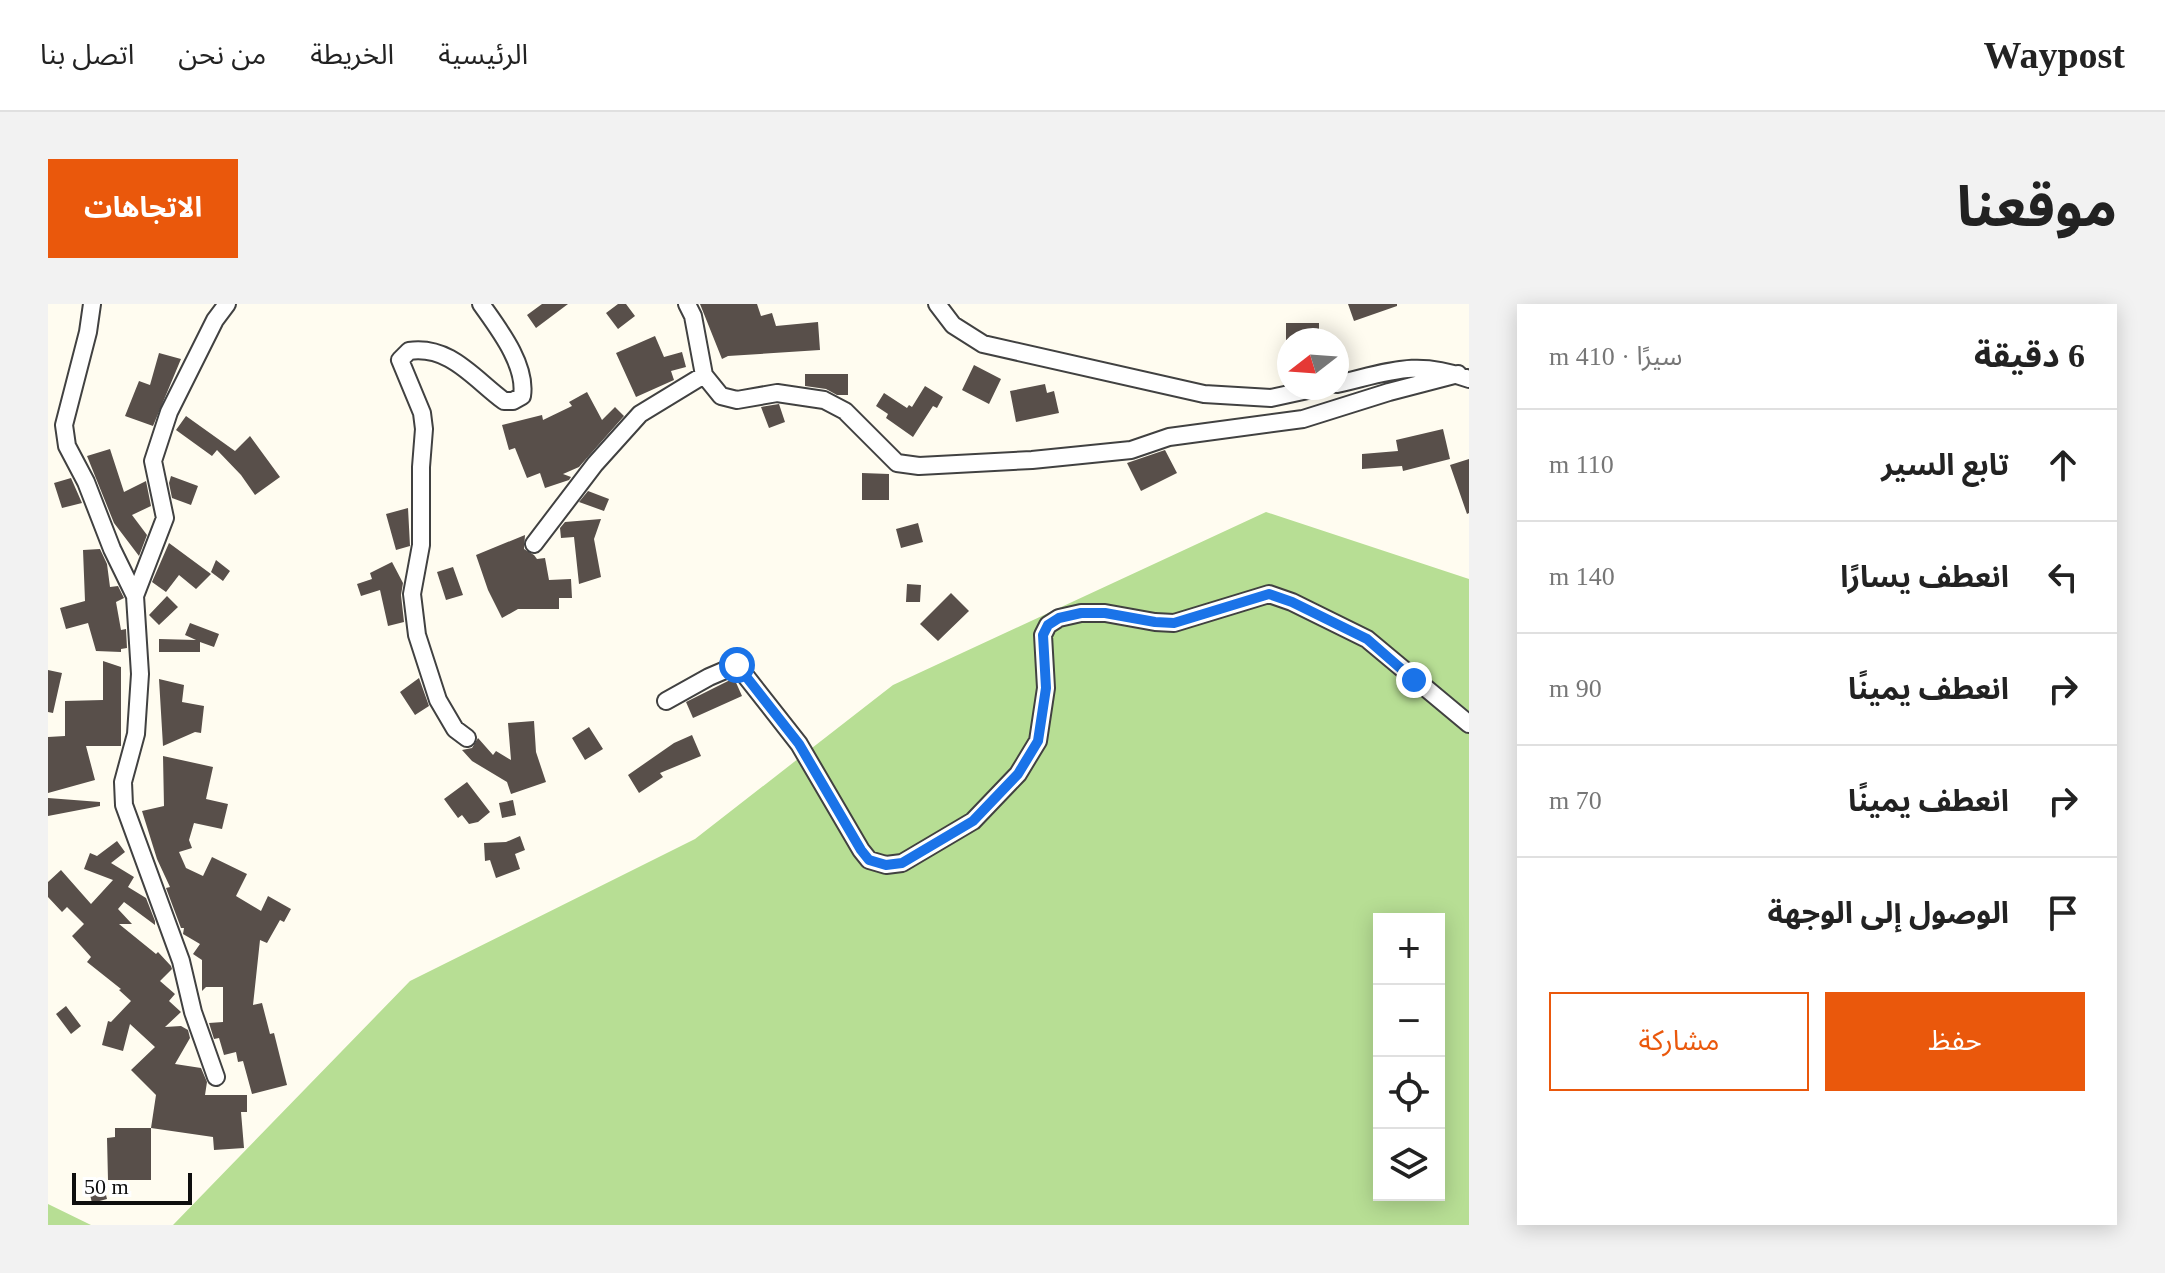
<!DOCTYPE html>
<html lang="ar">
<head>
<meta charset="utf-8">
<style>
  body { margin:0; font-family:"Times New Roman","Noto Sans Arabic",serif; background:#f2f2f2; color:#222; direction:rtl }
  .controls { position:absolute; right:24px; bottom:24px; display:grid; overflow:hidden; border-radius:0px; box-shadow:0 4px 20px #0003 }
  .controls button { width:72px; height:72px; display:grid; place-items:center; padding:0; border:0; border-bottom:2px solid #e0e0e0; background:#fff; color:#222; font:40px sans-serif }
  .compass { position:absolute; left:1229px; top:24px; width:72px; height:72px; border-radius:50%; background:#fff; box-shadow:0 4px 20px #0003; rotate:253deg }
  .scale { position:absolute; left:24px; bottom:20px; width:120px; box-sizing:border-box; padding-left:8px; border:4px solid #0e0e0e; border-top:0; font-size:22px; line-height:28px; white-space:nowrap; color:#0e0e0e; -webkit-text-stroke:6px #fff; paint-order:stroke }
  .stop { position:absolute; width:24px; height:24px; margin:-18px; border:6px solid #1a73e8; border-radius:50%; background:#fff }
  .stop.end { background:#1a73e8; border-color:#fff; box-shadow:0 2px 8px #0008 }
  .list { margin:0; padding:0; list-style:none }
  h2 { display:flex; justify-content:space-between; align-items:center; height:104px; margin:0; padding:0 32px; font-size:34px }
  h2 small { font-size:26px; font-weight:400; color:#767676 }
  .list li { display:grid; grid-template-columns:52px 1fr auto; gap:24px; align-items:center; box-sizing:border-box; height:112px; padding:0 32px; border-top:2px solid #e0e0e0 }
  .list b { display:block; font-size:30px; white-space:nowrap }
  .list em { font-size:26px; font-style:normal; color:#767676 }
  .actions { display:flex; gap:16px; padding:24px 32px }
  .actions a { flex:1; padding:18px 0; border:2px solid #ea580c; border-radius:0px; text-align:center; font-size:28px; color:#ea580c }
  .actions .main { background:#ea580c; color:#fff }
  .icon { flex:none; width:44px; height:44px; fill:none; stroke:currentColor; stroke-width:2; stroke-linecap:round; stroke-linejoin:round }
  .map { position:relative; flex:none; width:1421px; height:921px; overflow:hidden; direction:ltr; border-radius:0px }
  header { display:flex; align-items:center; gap:48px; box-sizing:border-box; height:112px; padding:0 40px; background:#fff; border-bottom:2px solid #e0e0e0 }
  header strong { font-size:38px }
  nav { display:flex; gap:44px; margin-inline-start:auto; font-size:28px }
  .intro { display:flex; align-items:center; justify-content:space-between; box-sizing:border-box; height:192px; padding:0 48px }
  h1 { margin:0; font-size:56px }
  .button { padding:20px 36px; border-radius:0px; background:#ea580c; color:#fff; font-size:28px; font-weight:700 }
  main { display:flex; gap:48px; padding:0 48px }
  aside { flex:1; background:#fff; border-radius:0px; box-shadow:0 4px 20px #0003 }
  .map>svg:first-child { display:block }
  .forest { fill:#b7de94; fill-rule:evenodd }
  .building { fill:#584f4a }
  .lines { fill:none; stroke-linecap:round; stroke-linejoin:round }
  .minor-casing { stroke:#414141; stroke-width:20 }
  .minor { stroke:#fff; stroke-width:16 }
  .route { stroke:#1a73e8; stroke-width:10 }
</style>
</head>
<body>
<header>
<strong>Waypost</strong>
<nav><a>الرئيسية</a><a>الخريطة</a><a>من نحن</a><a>اتصل بنا</a></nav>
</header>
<div class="intro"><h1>موقعنا</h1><a class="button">الاتجاهات</a></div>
<main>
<aside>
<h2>6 دقيقة<small>سيرًا · 410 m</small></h2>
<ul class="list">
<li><svg class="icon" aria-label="ahead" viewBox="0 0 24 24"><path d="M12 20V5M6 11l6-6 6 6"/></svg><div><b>تابع السير</b></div><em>110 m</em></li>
<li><svg class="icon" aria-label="left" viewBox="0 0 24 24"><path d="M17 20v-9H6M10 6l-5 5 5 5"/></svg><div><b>انعطف يسارًا</b></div><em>140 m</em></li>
<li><svg class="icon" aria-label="right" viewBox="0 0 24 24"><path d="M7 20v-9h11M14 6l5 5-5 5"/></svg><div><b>انعطف يمينًا</b></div><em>90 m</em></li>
<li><svg class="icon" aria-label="right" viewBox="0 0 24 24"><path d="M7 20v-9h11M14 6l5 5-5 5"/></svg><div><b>انعطف يمينًا</b></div><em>70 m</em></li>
<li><svg class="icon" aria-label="arrive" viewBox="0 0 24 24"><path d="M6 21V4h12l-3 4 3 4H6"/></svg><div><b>الوصول إلى الوجهة</b></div></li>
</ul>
<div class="actions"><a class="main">حفظ</a><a>مشاركة</a></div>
</aside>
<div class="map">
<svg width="1421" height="921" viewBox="0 0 1421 921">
  <rect width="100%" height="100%" fill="#fffcf0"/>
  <path class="forest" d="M1218 208 1421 275V921H125L362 677 647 535 845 381ZM1331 615H1391V891H1331Z
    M0 900 43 921H0Z"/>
  <path class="building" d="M494 0H520L488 24 479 11Z
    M570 0H578L587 12 570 25 558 9Z
    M652 0H709L713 12 724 9 728 22 770 18 772 46 680 52 674 55Z
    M1300 0H1349V2L1306 17Z
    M1238 19H1271V36H1238Z
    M607 32 616 53 634 48 638 63 623 67 626 76 588 93 568 49Z
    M111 49 133 55 105 122 77 112 91 77 102 81Z
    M926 61 953 75 941 100 914 86Z
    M757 70H800V91H789L778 85 757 82Z
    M997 80 999 89 1006 87 1011 109 968 118 962 87Z
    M877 82 895 93 889 104 885 102 865 133 838 114 840 110 828 102 836 89 859 104 861 101 864 103Z
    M539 88 554 116 567 103 576 112 531 163 515 170 523 173 521 176 497 184 492 169 479 174 467 144 461 146 454 121 494 111 495 116 524 102 521 98Z
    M731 100 737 118 721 124 713 103Z
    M138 112 187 147 202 132 232 173 207 191 193 171 169 146 164 152 128 126Z
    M1395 125 1402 155 1355 167 1354 162 1314 165V150L1350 147 1348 136Z
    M62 145 76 188 98 177 103 202 84 211 99 231 91 252 66 219 39 152Z
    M1117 146 1129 169 1093 187 1079 159Z
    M1421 155V209L1419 210 1402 161Z
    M814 169 841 170V196H814Z
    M123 172 150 182 143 201 124 194 121 179Z
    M23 174 34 199 14 204 6 179Z
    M540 187 561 195 556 207 531 198Z
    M360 204 362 242 348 246 338 210Z
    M553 215 546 235 553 273 531 280 526 233 513 234 512 224 517 218Z
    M870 219 875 238 853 244 848 225Z
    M477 231 476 245 486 251 489 255 497 254 501 276 523 275 524 294H511V305H470L454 314 440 286 428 251Z
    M121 239 163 270 148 285 131 271 118 288 104 278Z
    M52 245 59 260 62 283 70 282 76 294 68 298 73 326 78 325 79 344 73 345V348L48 347 40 319 18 325 12 304 37 297 35 246Z
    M168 256 182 267 175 277 163 268Z
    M344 258 355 279 353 291 356 318 340 322 332 286 313 292 309 280 324 275 322 269Z
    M405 263 415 291 398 296 389 268Z
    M859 280 873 281 872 298H858Z
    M903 289 921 307 890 337 872 320Z
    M119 292 130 303 111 321 101 311Z
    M142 319 171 330 166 343 152 338V348H111V335L148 336 137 331Z
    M55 357 73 363V442H38L47 476 0 489V433L17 432V397L55 396Z
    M0 366 14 369 5 409 0 408Z
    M371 374 381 402 367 411 352 388Z
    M686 374 694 392 645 414 638 398Z
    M111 375 136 381 134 398 156 402 153 429 147 428 115 442Z
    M486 417 488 448 498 478 463 490 459 478 424 457 414 446 424 444 430 434 445 451 448 447 463 456 460 419Z
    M541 423 555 445 537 456 524 434Z
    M644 431 653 452 612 469 615 473 591 489 580 471 626 439Z
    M115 452 165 463 158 495 180 500 174 525 146 519 141 536 144 544 131 548 138 564 155 572 164 553 199 570 188 592 213 607 220 592 243 605 236 618 232 616 219 639 212 636 205 701 214 699 222 730 226 729 239 781 204 790 195 757 190 758 188 748 176 751 171 734 166 735 161 719 175 718V683H158L154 687V656L145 650 152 640 135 630 136 624H133L118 584 122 583 109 555 94 507 116 502Z
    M419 478 442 508 430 518 421 520 414 511 410 514 396 495Z
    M0 494 52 498V502L0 512Z
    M465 496 468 511 454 514 451 499Z
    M472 532 477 546 467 550 472 565 448 574 442 556 437 557 436 539 458 538Z
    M69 537 77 548 63 559 86 573 80 583 98 594 107 617V621L76 598 70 605 84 620H71L108 650 110 648 123 662 124 665 112 677 127 690 121 697 133 708 117 723 133 722 140 726 142 734 127 760 153 764 159 778 157 791H199V808H193L196 844 166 846 165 833 103 824 108 791 83 766 107 743 82 720 75 747 54 741 60 717 63 718 83 697 71 686 73 685 39 658 43 653 24 632 36 620 19 603 14 608 0 593V578L13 566 43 600 65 576 36 565 42 549 49 552Z
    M18 702 33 722 23 730 8 710Z
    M67 824H103V876H60L59 834 67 833Z
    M54 875 59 895 44 899 39 878Z"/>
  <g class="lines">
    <defs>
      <path id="minor" d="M44 0 40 28 16 121 19 142 38 178 64 245 87 292
        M639 0 645 12 656 71 673 92 689 96 729 89 776 96 797 107 849 159 871 162 984 156 1083 146 1121 133 1255 115 1341 88 1410 70
        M889 0 905 21 935 40 1156 90 1223 94 1269 84
        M1289 80C1341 68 1368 55 1421 75
        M486 240 547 160 592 110 656 71
        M618 397 661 373 689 361 751 440 813 546 821 556 838 561 854 559 925 517 970 470 990 437 998 384 995 331 1000 321 1011 314 1033 309H1057L1107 318 1126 319 1221 290 1244 298 1319 335 1421 420
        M419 434 407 425 390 396 369 331 364 290 373 241V163L376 125 374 109 352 56 361 47C402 41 426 75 456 97H465L474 92C479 61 450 24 433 0
        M168 773 145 708 133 657 76 501 75 478 88 430 92 370 87 292 117 214 105 157 121 108 167 16 179 0"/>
    </defs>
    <use href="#minor" class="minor-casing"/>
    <use href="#minor" class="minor"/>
  </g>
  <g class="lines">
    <path class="route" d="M689 361 751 440 813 546 821 556 838 561 854 559 925 517 970 470 990 437 998 384 995 331 1000 321 1011 314 1033 309H1057L1107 318 1126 319 1221 290 1244 298 1319 335 1366 376"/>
  </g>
</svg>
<div class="controls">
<button>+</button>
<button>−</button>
<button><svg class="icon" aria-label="locate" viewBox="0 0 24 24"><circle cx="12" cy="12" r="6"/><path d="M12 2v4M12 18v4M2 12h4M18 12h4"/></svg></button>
<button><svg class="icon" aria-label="layers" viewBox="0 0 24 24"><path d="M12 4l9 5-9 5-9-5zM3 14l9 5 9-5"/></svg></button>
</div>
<svg class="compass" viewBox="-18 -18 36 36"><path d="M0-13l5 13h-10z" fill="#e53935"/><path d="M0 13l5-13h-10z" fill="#767676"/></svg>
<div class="scale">50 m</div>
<div class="stop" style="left:689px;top:361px"></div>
<div class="stop end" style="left:1366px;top:376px"></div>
</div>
</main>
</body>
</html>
